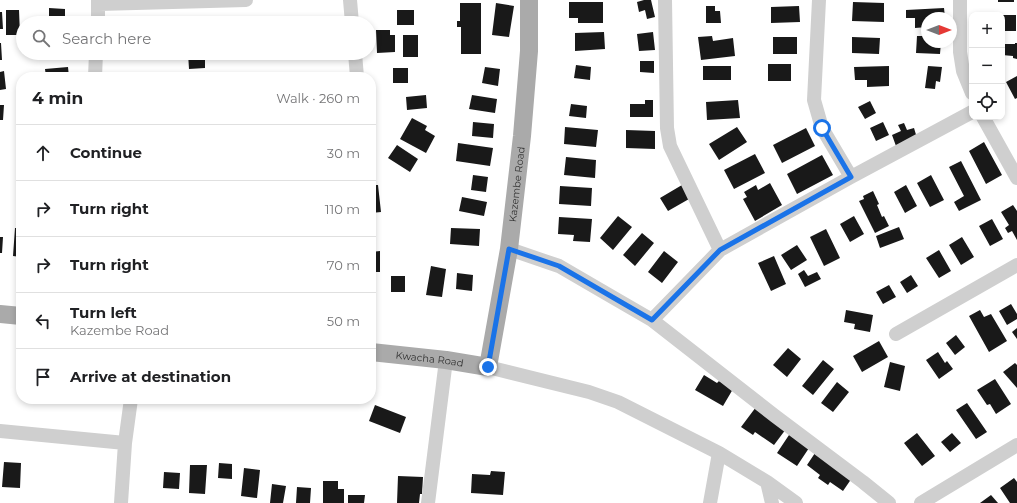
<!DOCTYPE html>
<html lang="en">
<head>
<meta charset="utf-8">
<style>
  body { margin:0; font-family:Montserrat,sans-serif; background:#f6f6f6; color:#202124 }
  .controls { position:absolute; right:12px; top:12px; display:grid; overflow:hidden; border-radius:8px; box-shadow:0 2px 6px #0003 }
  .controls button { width:36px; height:36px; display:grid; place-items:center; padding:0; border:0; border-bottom:1px solid #e0e0e0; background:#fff; color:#202124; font:20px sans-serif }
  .compass { position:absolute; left:921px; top:12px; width:36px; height:36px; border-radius:50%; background:#fff; box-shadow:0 2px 6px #0003; rotate:90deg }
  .stop { position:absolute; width:12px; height:12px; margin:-9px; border:3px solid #1a73e8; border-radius:50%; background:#fff }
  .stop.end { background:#1a73e8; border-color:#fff; box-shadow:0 1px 4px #0008 }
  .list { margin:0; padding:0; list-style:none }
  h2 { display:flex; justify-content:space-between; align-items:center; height:52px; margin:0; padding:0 16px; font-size:17px }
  h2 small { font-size:13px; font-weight:400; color:#757577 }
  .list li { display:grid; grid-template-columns:26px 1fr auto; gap:12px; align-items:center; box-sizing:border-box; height:56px; padding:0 16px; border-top:1px solid #e0e0e0 }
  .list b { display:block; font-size:15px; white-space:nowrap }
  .list p { margin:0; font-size:13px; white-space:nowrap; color:#757577 }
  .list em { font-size:13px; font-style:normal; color:#757577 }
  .icon { flex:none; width:22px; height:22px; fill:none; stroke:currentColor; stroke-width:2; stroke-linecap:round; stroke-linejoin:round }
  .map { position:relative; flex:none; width:1017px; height:503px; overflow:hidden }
  .search { position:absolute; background:#fff; box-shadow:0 2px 6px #0003; left:16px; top:16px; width:360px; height:44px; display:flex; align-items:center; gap:10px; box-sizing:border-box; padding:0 14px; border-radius:22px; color:#757577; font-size:15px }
  .panel { position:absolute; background:#fff; box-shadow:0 2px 6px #0003; left:16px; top:72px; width:360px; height:332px; border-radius:16px }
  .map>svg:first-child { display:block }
  .building { fill:#191919 }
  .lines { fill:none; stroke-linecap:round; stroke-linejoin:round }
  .minor { stroke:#cfcfcf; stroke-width:14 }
  .major { stroke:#aaa; stroke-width:18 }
  .route { stroke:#1a73e8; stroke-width:5 }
  .labels { text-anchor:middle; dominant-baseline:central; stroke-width:4; stroke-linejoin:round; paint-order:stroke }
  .street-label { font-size:10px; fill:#323232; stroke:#fff }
</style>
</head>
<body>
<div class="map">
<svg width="1017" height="503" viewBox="0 0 1017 503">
  <rect width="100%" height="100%" fill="#fff"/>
  <path class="building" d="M644 0H651L655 17 647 19 645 10 639 12 637 2Z
    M998 0H1014V2H998Z
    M569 2H603V23H578V18H569Z
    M853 2 884 3V22L852 21Z
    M460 3H481V54H461V27H457V21H460Z
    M496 3 514 6 509 37 492 35Z
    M706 6H715V11H720L721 23H706Z
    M799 6 800 22 771 23V7Z
    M49 8 65 9V23H49Z
    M944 8 945 18H927V27L915 28V18H906V10Z
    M6 10H19L20 35H6Z
    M397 10H414V25H397Z
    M0 12H2L3 29H0Z
    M1002 15H1016V31H1002Z
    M277 16 278 23H267V17Z
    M335 16V23H320V17Z
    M207 19 208 23H186V20Z
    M243 21H257V23H243Z
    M376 30H390V35H395V52L377 53Z
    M604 32 605 49 575 51V33Z
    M653 32 655 50 639 51 637 34Z
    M403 35H418V57H403Z
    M712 36 713 41 733 38 735 56 701 60 698 37Z
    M917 36H927V42H941L940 54 916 53Z
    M773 37H797V54H773Z
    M852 37 880 38 879 54 852 53Z
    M0 43H1L2 60H0Z
    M1015 43H1017V59L1013 58V56L1002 55V44H1015Z
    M42 53H66L65 57H42Z
    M188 53H205V68L189 69Z
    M640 61H654V73L640 72Z
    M768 64H791V81H768Z
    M576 65 591 67 590 80 574 78Z
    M703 66H731V80H703Z
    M889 66V86L867 87V80H855L854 67Z
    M928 66 942 67 940 82 936 81 935 89 925 88Z
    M68 67 69 77H46L45 69Z
    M485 67 500 69 498 86 482 83Z
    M393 68H408V83H393Z
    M4 71 6 89 0 90V72Z
    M1017 76V98L1015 99 1006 82Z
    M426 95 427 108 407 110 406 97Z
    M472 95 497 99 495 113 469 109Z
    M645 100H653V117H630V104H645Z
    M738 100 740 118 707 120 706 102Z
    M870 101 876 113 865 119 858 107Z
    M571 104 587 106 586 118 569 116Z
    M0 105H4L3 120H0Z
    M412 118 427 126 425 130 435 136 426 153 400 139Z
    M473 122 494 124 493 138 472 136Z
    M883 122 889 135 876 141 870 128Z
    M904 123 907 130 914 128 917 138 896 146 892 135 901 131 898 125Z
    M565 127 598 130 596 147 564 144Z
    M737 127 747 142 719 160 709 144Z
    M806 128 815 146 782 163 773 145Z
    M626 130 655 131V149L626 148Z
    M984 142 1002 175 986 184 969 151Z
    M458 143 493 148 490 166 456 161Z
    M397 145 418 159 410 172 388 158Z
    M755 154 765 173 734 189 724 170Z
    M822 155 833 175 797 194 787 174Z
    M566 157 596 160 595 178 564 175Z
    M961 161 981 200 959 211 954 202 964 196 949 167Z
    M473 175 488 177 486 192 471 190Z
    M931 175 944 200 930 207 917 183Z
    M770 183 782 205 755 221 743 199 747 197 744 192 756 185 758 190Z
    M371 185H378L381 212 371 213Z
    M682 185 689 199 668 211 660 198Z
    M906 185 917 206 905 213 894 192Z
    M560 186 592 188 591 206 559 204Z
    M873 191 879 204 877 205 882 217 884 216 889 226 875 233 859 201 864 199 863 196Z
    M462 197 487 202 484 216 459 211Z
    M1013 205 1017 211V240L1012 231 1008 233 1005 228 1009 225 1001 212Z
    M618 216 632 227 613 250 600 238Z
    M854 216 864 234 850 242 840 224Z
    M559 217 592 219 590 242 573 241 574 235 558 234Z
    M992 219 1003 239 990 246 979 226Z
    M899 227 904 239 880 248 876 236Z
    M15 228H21V257L13 256Z
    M451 228 480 229 479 246 450 244Z
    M826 229 840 258 824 266 810 237Z
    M642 233 654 243 635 266 623 255Z
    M0 237H3L2 253H0Z
    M962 237 974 257 961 265 949 245Z
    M797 245 807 260 791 270 781 255Z
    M939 250 951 271 939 278 926 258Z
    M380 251V272H371V252Z
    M664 251 678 262 662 283 648 272Z
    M774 256 786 284 771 291 758 263Z
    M431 266 446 269 442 297 426 295Z
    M804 270 808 276 817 272 821 279 805 287 798 274Z
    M457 273 473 275 472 291 456 289Z
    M911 275 918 286 907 293 900 282Z
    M391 276H405V292H391Z
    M889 285 896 297 883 304 876 292Z
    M1011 304 1017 314V319L1007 325 999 311Z
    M846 310 873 315 870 332 854 329 855 324 844 322Z
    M980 310 984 317 991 314 1007 341 989 352 969 316Z
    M1017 328V339L1012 332Z
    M956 335 965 347 955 355 946 343Z
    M879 341 888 357 862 372 853 356Z
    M788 348 801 359 787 377 773 365Z
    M938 352 945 363 947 361 953 369 939 379 926 360Z
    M823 360 834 369 813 395 802 386Z
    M890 362 905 366 900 391 884 387Z
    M1015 363 1017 365V388L1003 372Z
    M704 375 717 383 719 381 733 389 723 406 695 390Z
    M995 379 1011 404 996 414 990 404 987 405 977 390Z
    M837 382 849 392 833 412 821 403Z
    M967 403 987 432 976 439 956 410Z
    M375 405 406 417 400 433 369 421Z
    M756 407 786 429 774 445 755 432 753 435 741 427Z
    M791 432 811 445 797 466 777 453Z
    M917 433 935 456 922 466 904 443Z
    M952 433 961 443 950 452 941 442Z
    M817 450 854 475 843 491 830 482 828 485 818 478 820 475 807 465Z
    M4 462 21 463 20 488 2 487Z
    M219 463 232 464V479L218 478Z
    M190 465H207L205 494 189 493Z
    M244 468 260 470 257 498 241 496Z
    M491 471 505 472 503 495 471 493 472 474 490 475Z
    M164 472 180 473 179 489 163 488Z
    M398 476 423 477 422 494H420L419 503H397Z
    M1014 478 1017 482V503H1010L1000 488Z
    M323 481H338V489H344V503H323Z
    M272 484 286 486 283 503H270Z
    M297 487 311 488 310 503H296Z
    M348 495H365L364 503H348Z
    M991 495 998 503H980Z"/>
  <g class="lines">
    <path class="minor" d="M350 0 352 23
      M819 0 814 100 822 128 851 177
      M960 0V52L963 71 972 93
      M99 4 246 0
      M98 23V0
      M355 53 357 77
      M95 77 96 53
      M983 117 1017 178
      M509 249 559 266 614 298 652 320 775 416 863 482 889 503
      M720 250 851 177 972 112
      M652 320 720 250 670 146 667 128 665 0
      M896 334 1017 265
      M488 367 589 392 618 402 719 453 767 482 796 503
      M0 431 125 443
      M767 482 772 503
      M121 503 125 443 131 399
      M428 503 446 360
      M710 503 719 453
      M921 503 1017 445"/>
    <g class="major">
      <path d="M0 314 21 316"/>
      <path id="s1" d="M371 352 446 360 488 367 509 249 522 136 529 51V0"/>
    </g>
  </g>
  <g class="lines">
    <path class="route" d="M488 367 509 249 559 266 614 298 652 320 720 250 851 177 822 128"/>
  </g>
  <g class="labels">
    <g class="street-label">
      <text stroke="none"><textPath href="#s1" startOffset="303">Kazembe Road</textPath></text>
      <text stroke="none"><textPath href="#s1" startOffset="59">Kwacha Road</textPath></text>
    </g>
  </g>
</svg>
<div class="controls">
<button>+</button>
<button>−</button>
<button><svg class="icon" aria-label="locate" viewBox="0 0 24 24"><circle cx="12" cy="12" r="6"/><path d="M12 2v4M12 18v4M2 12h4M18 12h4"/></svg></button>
</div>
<svg class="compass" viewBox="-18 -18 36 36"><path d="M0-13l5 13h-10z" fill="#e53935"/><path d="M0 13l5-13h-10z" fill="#757577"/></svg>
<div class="stop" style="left:822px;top:128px"></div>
<div class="stop end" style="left:488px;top:367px"></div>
<div class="search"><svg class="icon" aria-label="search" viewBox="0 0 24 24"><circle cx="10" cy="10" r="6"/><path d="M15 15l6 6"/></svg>Search here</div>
<section class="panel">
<h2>4 min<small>Walk · 260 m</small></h2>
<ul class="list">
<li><svg class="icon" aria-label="ahead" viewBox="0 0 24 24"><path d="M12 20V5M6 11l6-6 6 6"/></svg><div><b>Continue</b></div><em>30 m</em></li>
<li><svg class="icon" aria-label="right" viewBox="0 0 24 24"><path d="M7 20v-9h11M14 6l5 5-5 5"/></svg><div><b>Turn right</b></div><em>110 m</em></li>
<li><svg class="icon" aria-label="right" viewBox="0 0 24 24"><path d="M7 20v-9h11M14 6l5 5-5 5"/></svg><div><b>Turn right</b></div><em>70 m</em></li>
<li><svg class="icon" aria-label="left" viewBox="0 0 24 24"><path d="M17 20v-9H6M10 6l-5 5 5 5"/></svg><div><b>Turn left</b><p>Kazembe Road</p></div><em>50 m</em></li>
<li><svg class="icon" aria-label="arrive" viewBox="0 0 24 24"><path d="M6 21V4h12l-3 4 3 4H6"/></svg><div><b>Arrive at destination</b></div></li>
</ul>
</section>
</div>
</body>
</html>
